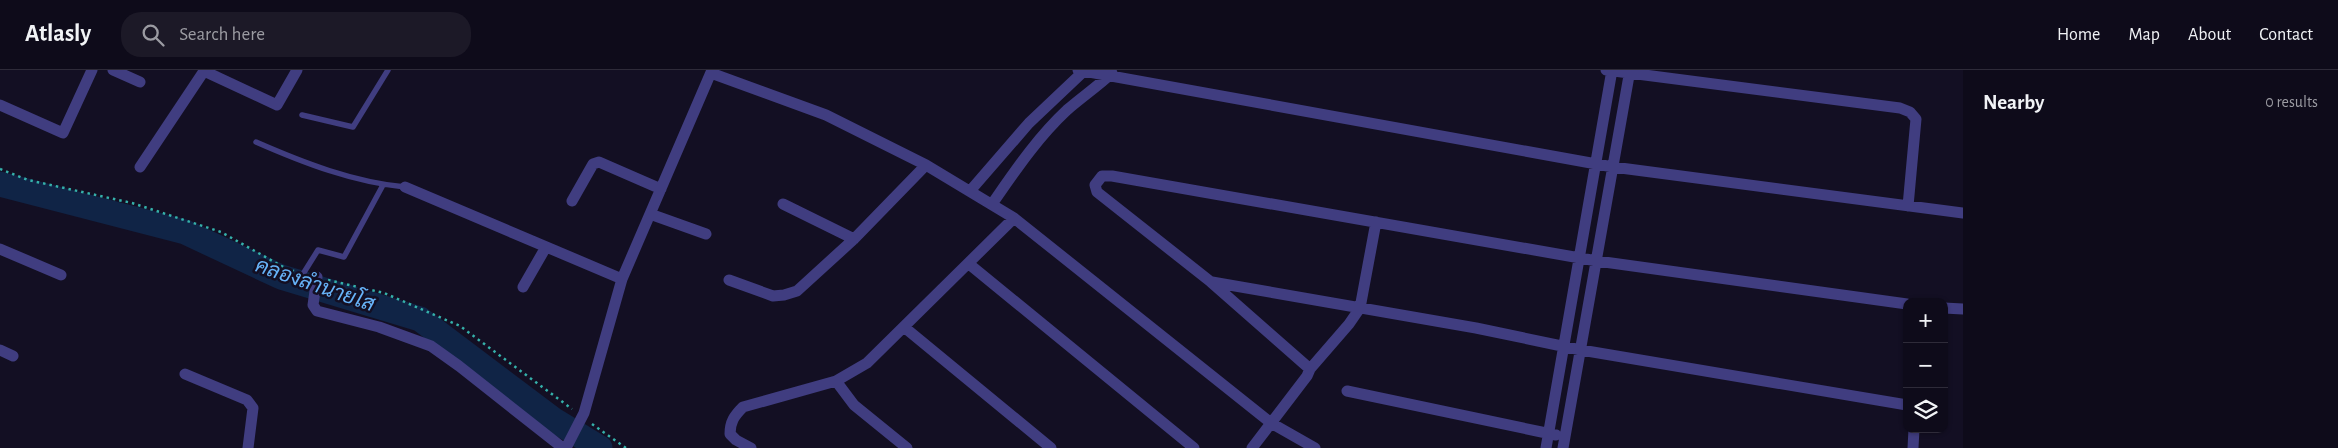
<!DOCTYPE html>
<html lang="en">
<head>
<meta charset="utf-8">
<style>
  body { margin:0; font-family:"Alegreya Sans",Sarabun,sans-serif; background:#1c1927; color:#f1f3f6 }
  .controls { position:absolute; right:15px; bottom:15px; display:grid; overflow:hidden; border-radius:10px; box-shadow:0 1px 4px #0004 }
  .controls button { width:45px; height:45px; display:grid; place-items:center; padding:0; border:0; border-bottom:1px solid #2e2b39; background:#0e0b1a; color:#f1f3f6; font:25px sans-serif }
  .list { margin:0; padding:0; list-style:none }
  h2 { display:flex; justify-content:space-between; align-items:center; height:65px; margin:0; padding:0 20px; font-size:21px }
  h2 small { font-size:16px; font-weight:400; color:#9b9ba2 }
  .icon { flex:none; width:28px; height:28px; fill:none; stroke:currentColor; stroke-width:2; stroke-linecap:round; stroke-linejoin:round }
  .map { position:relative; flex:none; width:1963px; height:378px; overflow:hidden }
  header { display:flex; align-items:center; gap:30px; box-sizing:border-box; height:70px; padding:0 25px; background:#0e0b1a; border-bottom:1px solid #2e2b39 }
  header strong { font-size:24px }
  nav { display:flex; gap:28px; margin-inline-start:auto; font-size:18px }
  .search { width:350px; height:45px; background:#1c1927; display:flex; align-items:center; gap:12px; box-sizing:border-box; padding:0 18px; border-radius:20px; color:#9b9ba2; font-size:19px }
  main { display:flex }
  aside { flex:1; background:#0e0b1a }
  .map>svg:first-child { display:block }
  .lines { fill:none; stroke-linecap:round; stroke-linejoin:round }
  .river { stroke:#102446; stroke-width:25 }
  .path { stroke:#35b0aa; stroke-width:2.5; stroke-dasharray:2.5 4; stroke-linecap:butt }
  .service { stroke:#403d80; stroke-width:5.5 }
  .minor { stroke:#403d80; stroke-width:11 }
  .labels { text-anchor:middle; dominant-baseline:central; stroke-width:5; stroke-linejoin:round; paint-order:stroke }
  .water-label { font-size:21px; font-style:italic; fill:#67b3f8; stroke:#130f23 }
</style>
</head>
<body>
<header>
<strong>Atlasly</strong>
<div class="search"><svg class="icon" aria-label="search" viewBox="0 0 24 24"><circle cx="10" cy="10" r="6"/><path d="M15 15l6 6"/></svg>Search here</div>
<nav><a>Home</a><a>Map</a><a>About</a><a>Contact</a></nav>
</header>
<main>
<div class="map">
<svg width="1963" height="378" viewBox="0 0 1963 378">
  <rect width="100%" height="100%" fill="#130f23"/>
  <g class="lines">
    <path class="river" d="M0 114 185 162 281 207 420 249 554 350 600 378"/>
    <path class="path" d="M0 99 28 110 132 133 221 162 285 198 294 201
      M328 210 384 223 460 256 572 339
      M592 354 626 378"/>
    <path class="service" d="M302 45 353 57 388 0
      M256 72C304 93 353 112 405 117
      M303 204 318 180 344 187 383 115"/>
    <path class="minor" d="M113 0 140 12
      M1078 0 1613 97 1963 143
      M1606 0 1900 38 1910 42 1916 49 1908 136
      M711 3 826 45 926 95 1014 148 1271 353 1315 378
      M0 35 63 63 92 0
      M140 97 204 1 277 35 297 0
      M405 117 622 209
      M970 121 1029 53 1085 0
      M572 131 593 94 599 92 661 119
      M783 134 854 169
      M992 134C1015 101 1037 68 1067 40 1082 27 1098 16 1112 3
      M650 144 706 164
      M0 179 61 205
      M969 194 1194 378
      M317 207 313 235 317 241 379 257 431 276 459 296 563 378
      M729 210 773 226 784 225 797 221 854 169 926 95
      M1212 212 1476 258 1581 280 1907 335
      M523 217 546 177
      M1944 238 1963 239
      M904 257 1051 378
      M0 280 13 286
      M1310 299 1349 254 1360 238 1376 152
      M185 304 247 330 253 338 248 378
      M836 311 854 335 907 378
      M1347 321 1556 365
      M566 378 584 343 622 209 712 0
      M751 378 736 370 730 364C730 352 734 346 743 337L836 311 867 293 1014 148
      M1252 378 1307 306 1310 299 1211 212 1097 122 1095 115 1102 106H1112L1597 191 1907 234
      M1546 378 1612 0
      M1563 378 1630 0
      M1913 378 1914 359"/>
  </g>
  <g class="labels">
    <g class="water-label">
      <text transform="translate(315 215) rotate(19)">คลองลำนายโส</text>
    </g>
  </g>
</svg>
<div class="controls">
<button>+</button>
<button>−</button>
<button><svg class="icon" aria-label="layers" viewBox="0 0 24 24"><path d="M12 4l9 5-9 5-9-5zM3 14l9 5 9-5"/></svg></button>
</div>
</div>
<aside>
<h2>Nearby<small>0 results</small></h2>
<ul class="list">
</ul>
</aside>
</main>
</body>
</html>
